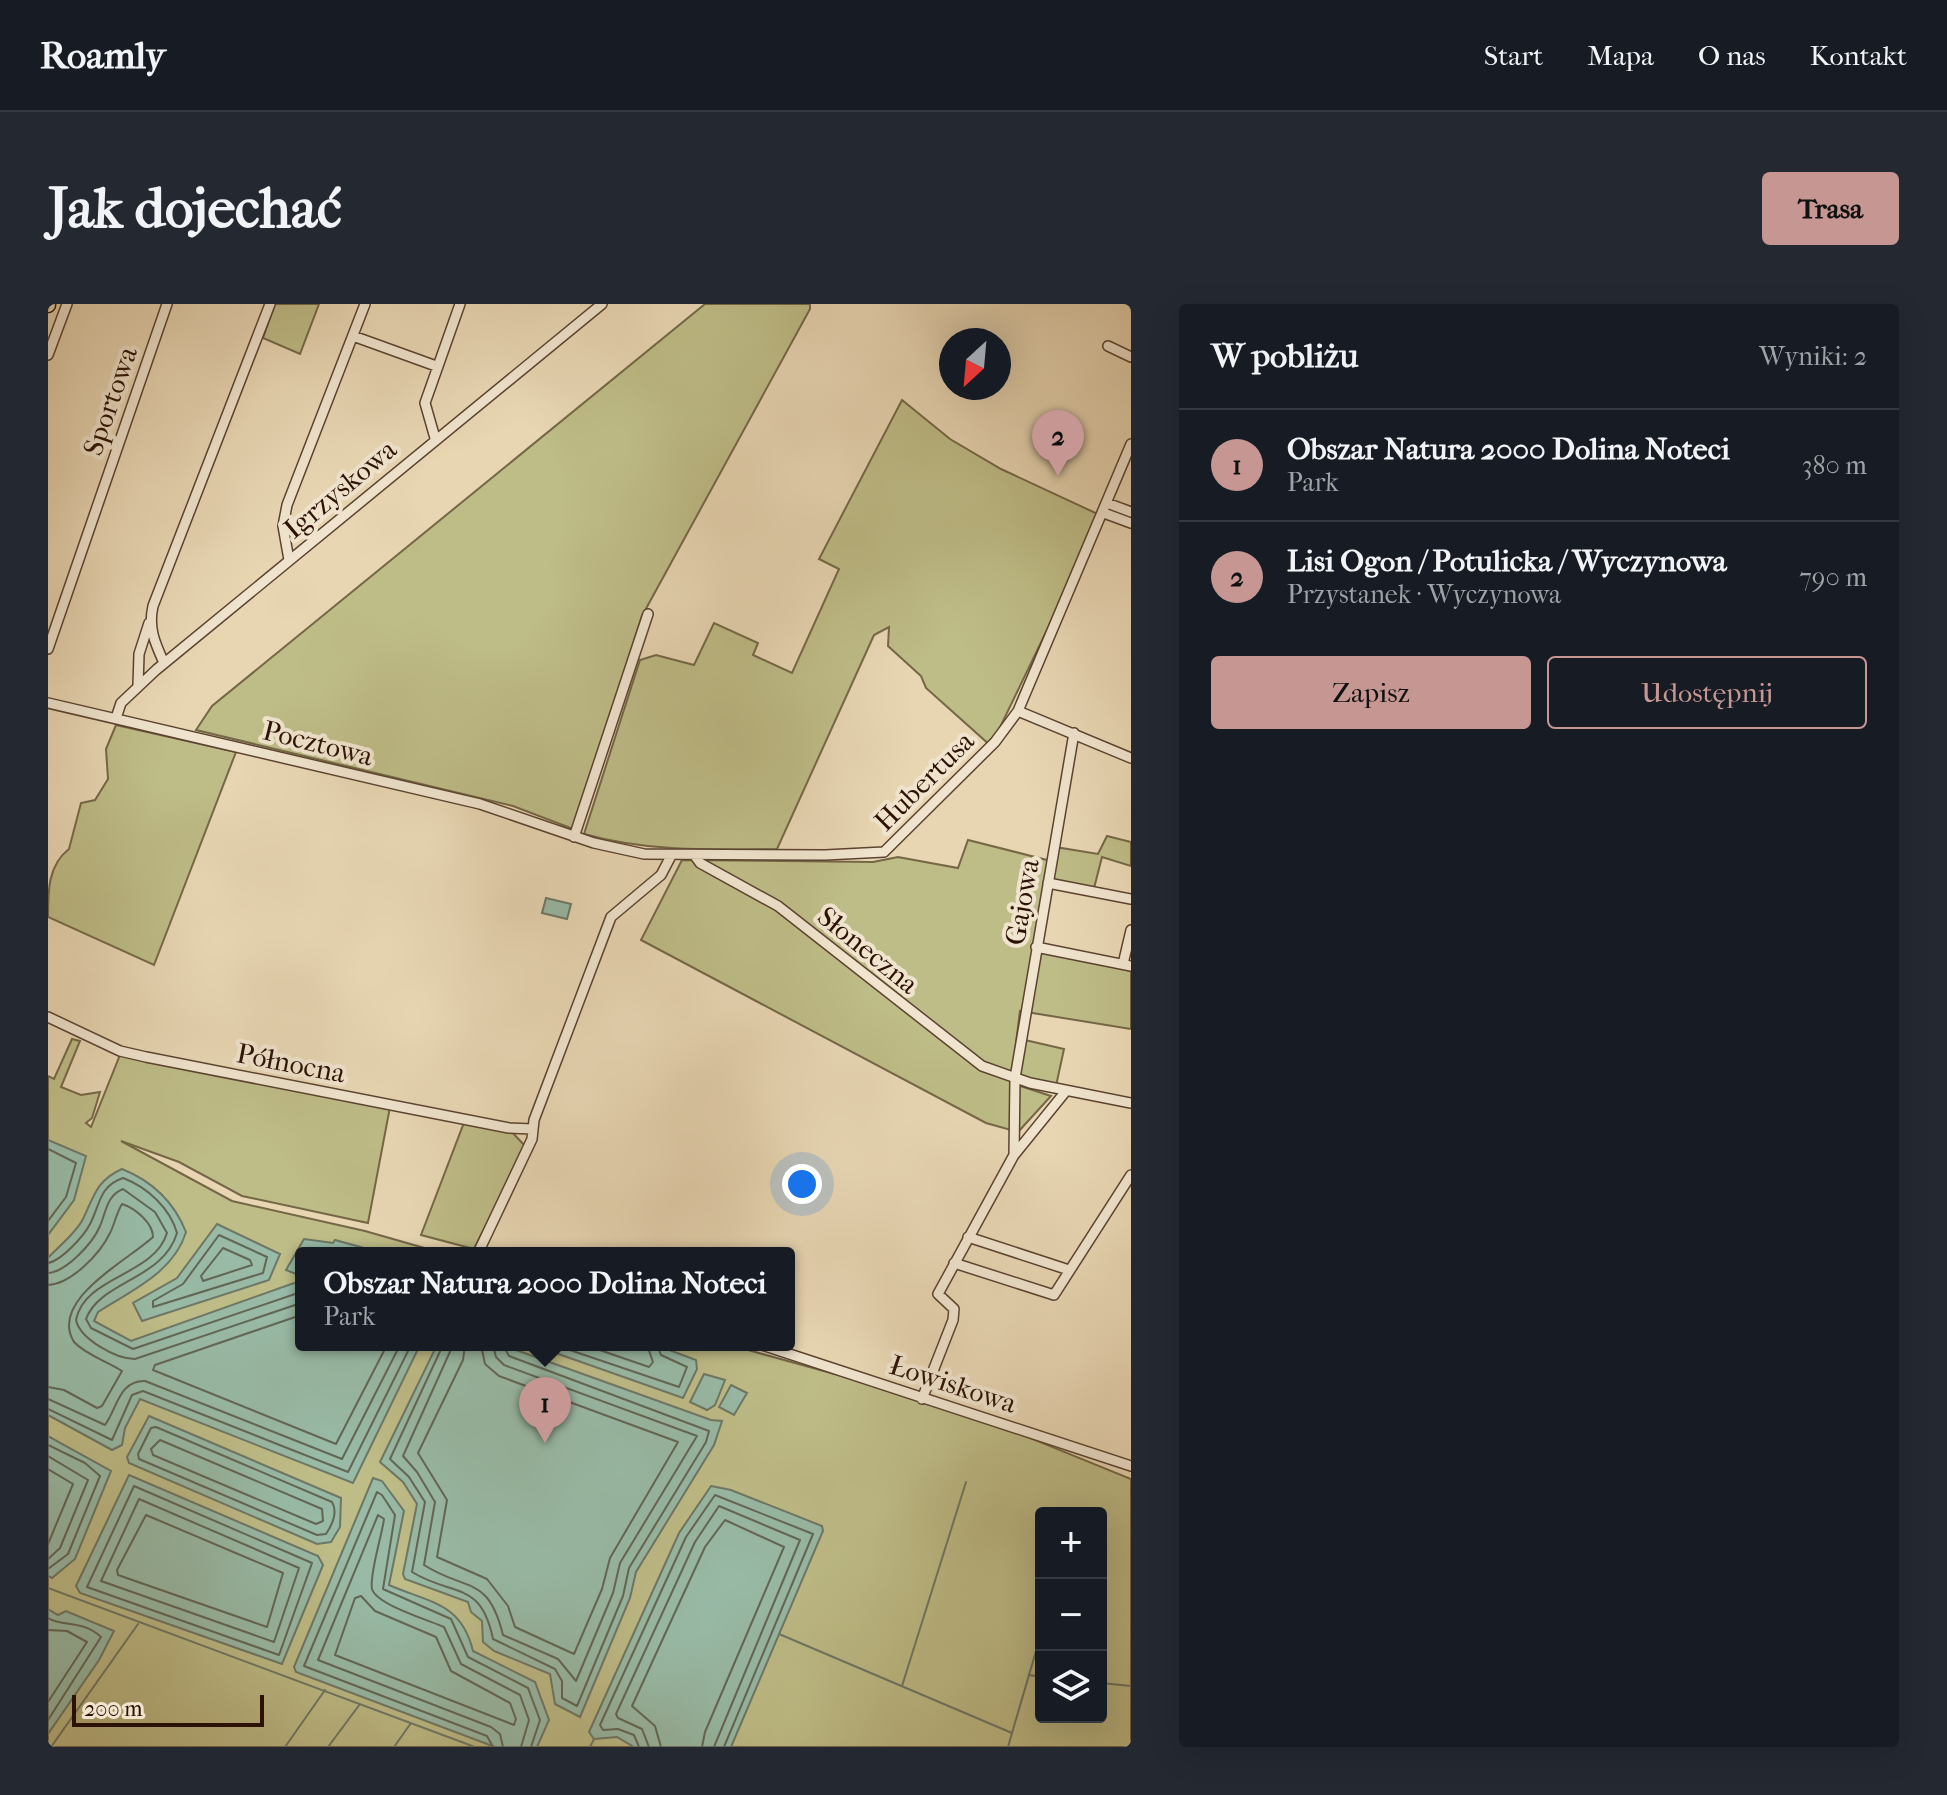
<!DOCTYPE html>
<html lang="pl">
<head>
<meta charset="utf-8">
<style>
  body { margin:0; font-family:"IM FELL French Canon",serif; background:#242831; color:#f1f3f6 }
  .controls { position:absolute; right:24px; bottom:24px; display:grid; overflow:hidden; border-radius:8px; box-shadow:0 8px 32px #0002 }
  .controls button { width:72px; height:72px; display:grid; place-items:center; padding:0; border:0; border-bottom:2px solid #363941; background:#171b24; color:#f1f3f6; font:40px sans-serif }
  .compass { position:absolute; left:891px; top:24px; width:72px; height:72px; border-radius:50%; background:#171b24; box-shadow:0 8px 32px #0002; rotate:206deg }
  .scale { position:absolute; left:24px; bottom:20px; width:192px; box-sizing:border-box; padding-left:8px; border:4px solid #2c1204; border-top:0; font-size:22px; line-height:28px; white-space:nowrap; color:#2c1204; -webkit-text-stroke:6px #f0e4ce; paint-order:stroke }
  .you { position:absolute; left:754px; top:880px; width:28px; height:28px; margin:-20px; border:6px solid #fff; border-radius:50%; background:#1a73e8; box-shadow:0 0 0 12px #1a73e833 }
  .badge { display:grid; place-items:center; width:52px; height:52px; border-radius:50%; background:#c59692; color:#111; font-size:26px; font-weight:700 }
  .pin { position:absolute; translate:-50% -66px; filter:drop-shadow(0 2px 4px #0008) }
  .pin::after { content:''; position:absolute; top:42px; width:28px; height:24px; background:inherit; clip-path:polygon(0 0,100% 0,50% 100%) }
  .popup { position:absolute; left:247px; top:943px; width:500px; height:104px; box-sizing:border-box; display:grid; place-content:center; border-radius:8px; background:#171b24; filter:drop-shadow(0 2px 6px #0005); font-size:26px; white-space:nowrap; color:#9ea1a6 }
  .popup b { font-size:30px; color:#f1f3f6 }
  .popup::after { content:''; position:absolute; left:50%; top:100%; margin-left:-16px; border:16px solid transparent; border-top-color:#171b24 }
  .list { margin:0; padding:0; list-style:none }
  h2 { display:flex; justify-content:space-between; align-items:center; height:104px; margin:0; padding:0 32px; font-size:34px }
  h2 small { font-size:26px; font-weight:400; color:#9ea1a6 }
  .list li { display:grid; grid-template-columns:52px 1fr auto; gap:24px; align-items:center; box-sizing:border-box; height:112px; padding:0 32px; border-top:2px solid #363941 }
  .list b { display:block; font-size:30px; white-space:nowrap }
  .list p { margin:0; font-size:26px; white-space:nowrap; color:#9ea1a6 }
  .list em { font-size:26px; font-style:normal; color:#9ea1a6 }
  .actions { display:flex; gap:16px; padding:24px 32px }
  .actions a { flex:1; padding:18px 0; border:2px solid #c59692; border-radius:8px; text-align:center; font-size:28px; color:#c59692 }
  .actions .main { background:#c59692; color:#111 }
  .icon { flex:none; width:44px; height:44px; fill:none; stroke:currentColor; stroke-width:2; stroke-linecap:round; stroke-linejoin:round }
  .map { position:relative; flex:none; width:1083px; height:1443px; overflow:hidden; border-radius:8px }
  header { display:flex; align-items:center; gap:48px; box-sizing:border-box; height:112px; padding:0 40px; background:#171b24; border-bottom:2px solid #363941 }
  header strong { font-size:38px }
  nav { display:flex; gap:44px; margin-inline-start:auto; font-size:28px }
  .intro { display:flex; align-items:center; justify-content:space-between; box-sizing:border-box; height:192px; padding:0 48px }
  h1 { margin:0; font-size:56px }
  .button { padding:20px 36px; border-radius:8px; background:#c59692; color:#111; font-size:28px; font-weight:700 }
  main { display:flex; gap:48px; padding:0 48px }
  aside { flex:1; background:#171b24; border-radius:8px; box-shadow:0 8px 32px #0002 }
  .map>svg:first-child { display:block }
  .green { fill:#bebc87; stroke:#756746; stroke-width:2; fill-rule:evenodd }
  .water { fill:#98baa6; stroke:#6d7765; stroke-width:2 }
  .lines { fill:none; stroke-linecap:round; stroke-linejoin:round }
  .shore { stroke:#626655; stroke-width:2 }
  .stream { stroke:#6d7765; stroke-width:2 }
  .minor-casing { stroke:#5b4330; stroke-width:12 }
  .highway-casing { stroke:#2c1204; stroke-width:17 }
  .minor { stroke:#f0e4ce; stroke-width:9 }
  .highway { stroke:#e8d6b3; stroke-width:14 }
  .labels { text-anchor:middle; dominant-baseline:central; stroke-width:8; stroke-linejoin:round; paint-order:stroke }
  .street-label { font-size:28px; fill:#2c1204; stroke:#f0e4ce }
</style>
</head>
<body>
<header>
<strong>Roamly</strong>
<nav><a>Start</a><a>Mapa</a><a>O nas</a><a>Kontakt</a></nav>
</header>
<div class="intro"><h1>Jak dojechać</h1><a class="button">Trasa</a></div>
<main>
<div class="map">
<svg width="1083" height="1443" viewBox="0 0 1083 1443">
  <rect width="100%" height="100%" fill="#e8d6b3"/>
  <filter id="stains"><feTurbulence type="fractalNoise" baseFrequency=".0025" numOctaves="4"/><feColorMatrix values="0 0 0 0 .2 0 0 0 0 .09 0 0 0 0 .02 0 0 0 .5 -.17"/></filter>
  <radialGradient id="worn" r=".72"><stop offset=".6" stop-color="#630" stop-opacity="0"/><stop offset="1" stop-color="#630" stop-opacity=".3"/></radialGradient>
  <path class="green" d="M227 0H271L252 50 215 34Z
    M657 0H762V5L594 312 525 525 465 502 148 426 164 402Z
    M854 96 902 135 953 165 1054 212 943 442 878 384 873 372 840 342 841 323 826 331 729 545C663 546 600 548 536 530L592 356 608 351 646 361 666 319 710 339 705 351 744 369 791 265 771 255Z
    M68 421 188 448 106 661 0 613C0 587 0 561 21 545L33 499 47 496 60 475 58 445Z
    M1059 532 1083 538V562L1054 553 1045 588 1000 579 986 643 1035 652 1083 667V725L972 707 963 779 1003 792 970 828 938 819 593 636 634 556 825 558 850 553 910 564 920 536 1003 557 1007 543 1050 550Z
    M24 735 32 737 13 783 33 791 52 788 44 814 38 819 43 823 72 751 342 803 320 919 194 892 131 858 73 837 184 897 317 927 394 949H253V1041H682L906 1103 1083 1175V1443H0V772L6 775ZM993 1209H1053V1413H993Z
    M977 736 1016 745 1008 782 971 773Z
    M417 816 462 826 477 842 426 945 373 931Z"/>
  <path class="water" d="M498 594 523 600 519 615 494 609Z
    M0 836 38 852 26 896 0 931Z
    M74 865C104 877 126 898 138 928 126 968 84 986 50 1008L46 1017 83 1037 246 979 253 981V1041H372L305 1179 92 1095 77 1124 74 1141 64 1146 0 1111V954C11 942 28 929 35 915 46 892 49 876 74 865Z
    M169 920 232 950 221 976 94 1017 85 999 129 974Z
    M256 935 285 939 287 936 334 949H253V972L238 966Z
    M389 1041H454L663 1116 674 1117 666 1141 588 1268 582 1294 532 1413 507 1400 502 1370 446 1347 435 1338 434 1317 423 1308 420 1298 357 1275 355 1270 369 1200 355 1178 332 1158Z
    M485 1041H608L648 1056 649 1065 635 1094Z
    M656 1070 677 1076 667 1101 659 1106 642 1098Z
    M683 1081 699 1089 686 1111 671 1103Z
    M101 1112 293 1194 292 1223 283 1238 269 1240 81 1159 79 1153Z
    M0 1132 63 1167 27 1255 4 1274 0 1272Z
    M81 1171 270 1252 275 1261 234 1360 32 1289 28 1282Z
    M325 1174 334 1177 356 1207 341 1281C382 1299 413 1298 425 1347L487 1378 501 1416 489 1443H447L248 1368 246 1363Z
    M663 1182 683 1186 774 1222 775 1227 683 1443H586L569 1433 546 1435 541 1428 631 1229Z
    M0 1305 10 1311 18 1307 66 1327 51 1356 0 1430Z"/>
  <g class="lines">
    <path class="shore" d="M0 845 28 859 18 893 0 917
      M171 931 219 953 215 969 105 1003V997L135 980Z
      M175 944 202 956 204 961 155 977 153 972Z
      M0 959C13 957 36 932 42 920 52 901 51 882 75 874 99 883 122 904 129 929 115 976 52 977 38 1015L43 1024 85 1045 253 988
      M0 969C18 968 45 939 52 922 58 908 59 891 75 885L107 908 119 929C106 972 36 972 28 1016 32 1035 68 1055 87 1055L253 999
      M0 981C23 980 52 950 62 929 67 919 68 910 74 900 87 904 105 919 105 933 82 955 0 996 26 1038 38 1051 59 1057 74 1067L54 1102 49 1104 16 1086 0 1083
      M253 1011 107 1061 105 1066 288 1140 339 1041
      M395 1041 342 1155 361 1173 377 1198 364 1268C405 1293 433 1276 445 1335L507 1365 514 1377V1394L529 1402 575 1292 581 1264 658 1138 661 1127 461 1052 455 1041
      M405 1041 355 1152 369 1168 387 1198 376 1261C418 1288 440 1270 455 1331L510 1355 528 1377 565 1289 572 1259 649 1132 456 1061 448 1053 445 1041
      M417 1041 415 1056 370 1149 399 1196 389 1253 439 1275 460 1302 467 1323 526 1350 554 1285 562 1254 630 1138 451 1072 437 1060 433 1041
      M507 1041 631 1083 639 1063 613 1051 609 1041
      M537 1041 601 1063 605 1058 599 1041
      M0 1095 57 1121C69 1105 71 1076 97 1077L294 1155 352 1041
      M0 1105 64 1136 84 1091 95 1087 300 1168 363 1041
      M108 1123 284 1198C290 1208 284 1221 278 1230L269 1231 91 1155 90 1150 103 1124Z
      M112 1136 274 1205 275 1217 268 1220 105 1151 103 1145Z
      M0 1141 37 1159 52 1172 20 1250 0 1265
      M0 1152 40 1176 12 1244 0 1255
      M0 1165 25 1180 0 1240
      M86 1182 264 1259 231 1351 39 1283Z
      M91 1195 251 1264 226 1338 53 1277Z
      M98 1211 235 1269 219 1323 70 1271 69 1266Z
      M313 1292 327 1307 388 1333 403 1367 462 1399 468 1415 466 1421 287 1351 307 1294Z
      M0 1314C16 1323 35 1316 53 1333L0 1416
      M0 1326 19 1327 39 1338 0 1398
      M445 1443 439 1432 256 1362 329 1188 334 1191 347 1211 335 1285 403 1315 420 1353 480 1384 492 1416 483 1443
      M455 1443 452 1430 443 1423 270 1356 330 1211 336 1215C334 1231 321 1272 324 1285 329 1301 380 1316 396 1323L413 1360 472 1391 481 1416 473 1443
      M591 1443 586 1431 570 1425 555 1426 552 1421 638 1233 667 1191 765 1230 676 1443
      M601 1443 594 1425 570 1414 568 1410 647 1238 671 1202 752 1236 666 1443
      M613 1443 607 1422 584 1402 657 1243 677 1216 736 1243 657 1428 654 1443"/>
    <path class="stream" d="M0 1284 427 1443
      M731 1330 964 1429 981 1371 993 1373
      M981 1371 993 1330
      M1053 1379 1083 1382
      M854 1382 918 1178
      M3 1443 90 1320
      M237 1443 277 1386
      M280 1443 312 1400
      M346 1443 363 1419
      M542 1443 546 1435
      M960 1443 964 1429"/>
    <defs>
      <path id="minor" d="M305 32 388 62
        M1060 42 1083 53
        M0 51 19 0
        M387 134 377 99 412 0
        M1059 199 1083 208
        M1056 209 1083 219
        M241 256 235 222 239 201 317 0
        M0 345 119 0
        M116 359C107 339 100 324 105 302L222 0
        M90 382 91 350 101 319
        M0 399 432 500 546 539 596 550 777 551 836 548 947 438 970 407 1083 140
        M970 407 1083 454
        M68 414 73 399 108 366 554 0
        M526 533 600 310
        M647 552 652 559 730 602 934 762 982 779 1083 799
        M1000 579 1083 595
        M988 643 1083 662
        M1075 660 1083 626
        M0 713 72 747 98 753 461 824 484 825
        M967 850 1018 787
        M920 933 1021 966
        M430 949 484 835 486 816 563 613 613 571 623 552
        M906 959 1006 991 1083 871
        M714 1041 1083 1162
        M874 1095 905 1016 906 1005 890 990 966 851 967 774 1026 429"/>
      <path id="highway" d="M0 1V0"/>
    </defs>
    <use href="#minor" class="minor-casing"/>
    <use href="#highway" class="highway-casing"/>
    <use href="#minor" class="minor"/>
    <use href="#highway" class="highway"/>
  </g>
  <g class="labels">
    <g class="street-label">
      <text transform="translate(62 97) rotate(-71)">Sportowa</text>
      <text transform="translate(292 185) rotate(-40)">Igrzyskowa</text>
      <text transform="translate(270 439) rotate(14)">Pocztowa</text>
      <text transform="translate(876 477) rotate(-45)">Hubertusa</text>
      <text transform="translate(974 598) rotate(-80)">Gajowa</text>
      <text transform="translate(820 646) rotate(39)">Słoneczna</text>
      <text transform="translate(243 759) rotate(11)">Północna</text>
      <text transform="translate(905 1080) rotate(18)">Łowiskowa</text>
    </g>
  </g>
  <rect width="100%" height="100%" filter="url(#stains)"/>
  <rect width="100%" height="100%" fill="url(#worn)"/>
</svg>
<div class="controls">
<button>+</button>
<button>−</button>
<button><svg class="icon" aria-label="layers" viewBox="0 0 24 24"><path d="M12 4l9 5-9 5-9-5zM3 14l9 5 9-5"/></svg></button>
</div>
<svg class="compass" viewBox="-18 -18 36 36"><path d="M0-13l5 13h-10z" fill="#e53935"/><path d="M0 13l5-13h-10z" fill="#9ea1a6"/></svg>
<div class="scale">200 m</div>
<div class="you"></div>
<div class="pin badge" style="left:497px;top:1139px">1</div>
<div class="popup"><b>Obszar Natura 2000 Dolina Noteci</b>Park</div>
<div class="pin badge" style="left:1010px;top:172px">2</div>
</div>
<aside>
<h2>W pobliżu<small>Wyniki: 2</small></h2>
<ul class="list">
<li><span class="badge">1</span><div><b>Obszar Natura 2000 Dolina Noteci</b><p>Park</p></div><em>380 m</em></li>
<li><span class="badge">2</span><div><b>Lisi Ogon / Potulicka / Wyczynowa</b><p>Przystanek · Wyczynowa</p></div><em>790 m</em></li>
</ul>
<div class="actions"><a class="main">Zapisz</a><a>Udostępnij</a></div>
</aside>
</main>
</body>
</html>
